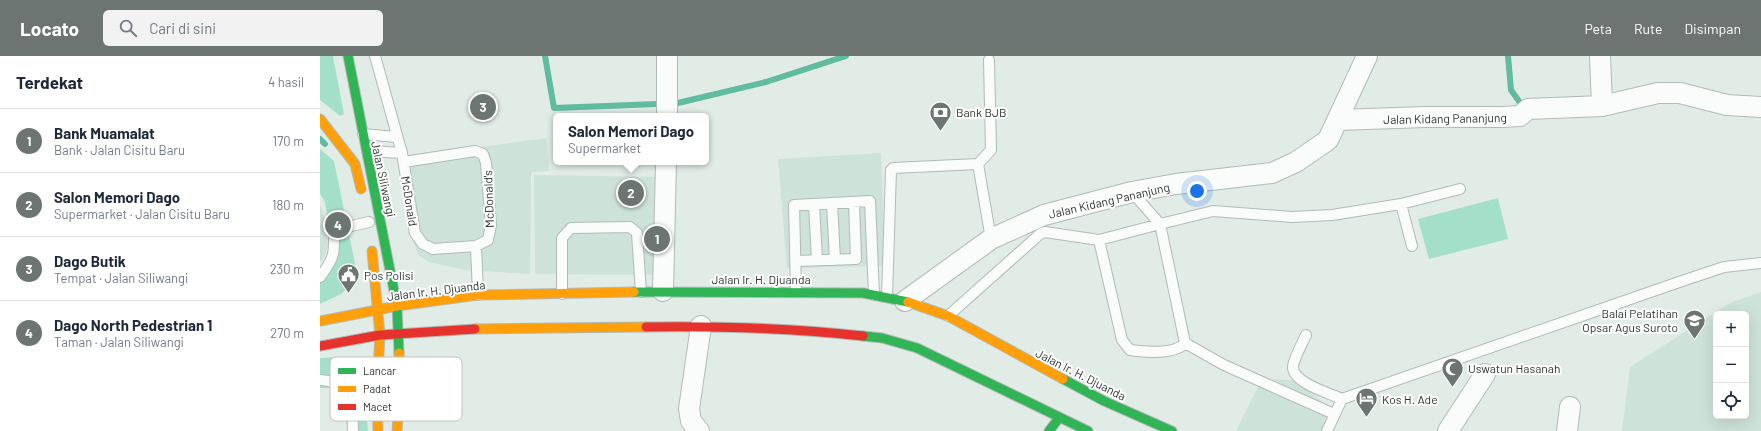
<!DOCTYPE html>
<html lang="id">
<head>
<meta charset="utf-8">
<style>
  body { margin:0; font-family:Barlow,sans-serif; background:#f2f2f3; color:#1f2937 }
  .controls { position:absolute; right:12px; bottom:12px; display:grid; overflow:hidden; border-radius:6px; box-shadow:0 4px 16px #0002 }
  .controls button { width:36px; height:36px; display:grid; place-items:center; padding:0; border:0; border-bottom:1px solid #e0e1e3; background:#fff; color:#1f2937; font:20px sans-serif }
  .you { position:absolute; left:877px; top:135px; width:14px; height:14px; margin:-10px; border:3px solid #fff; border-radius:50%; background:#1a73e8; box-shadow:0 0 0 6px #1a73e833 }
  .badge { display:grid; place-items:center; width:26px; height:26px; border-radius:50%; background:#6c7571; color:#fff; font-size:13px; font-weight:700 }
  .pin { position:absolute; translate:-50% -50%; border:2px solid #fff; box-shadow:0 1px 4px #0006 }
  .popup { position:absolute; left:233px; top:57px; width:156px; height:52px; box-sizing:border-box; display:grid; place-content:center; border-radius:6px; background:#fff; filter:drop-shadow(0 1px 3px #0005); font-size:13px; white-space:nowrap; color:#747a83 }
  .popup b { font-size:15px; color:#1f2937 }
  .popup::after { content:''; position:absolute; left:50%; top:100%; margin-left:-8px; border:8px solid transparent; border-top-color:#fff }
  .list { margin:0; padding:0; list-style:none }
  h2 { display:flex; justify-content:space-between; align-items:center; height:52px; margin:0; padding:0 16px; font-size:17px }
  h2 small { font-size:13px; font-weight:400; color:#747a83 }
  .list li { display:grid; grid-template-columns:26px 1fr auto; gap:12px; align-items:center; box-sizing:border-box; height:64px; padding:0 16px; border-top:1px solid #e0e1e3 }
  .list b { display:block; font-size:15px; white-space:nowrap }
  .list p { margin:0; font-size:13px; white-space:nowrap; color:#747a83 }
  .list em { font-size:13px; font-style:normal; color:#747a83 }
  .icon { flex:none; width:22px; height:22px; fill:none; stroke:currentColor; stroke-width:2; stroke-linecap:round; stroke-linejoin:round }
  .map { position:relative; flex:none; width:1441px; height:375px; overflow:hidden }
  header { display:flex; align-items:center; gap:24px; box-sizing:border-box; height:56px; padding:0 20px; background:#6c7571; color:#fff }
  header strong { font-size:19px }
  nav { display:flex; gap:22px; margin-inline-start:auto; font-size:14px }
  .search { width:280px; height:36px; background:#f2f2f3; display:flex; align-items:center; gap:10px; box-sizing:border-box; padding:0 14px; border-radius:6px; color:#747a83; font-size:15px }
  main { display:flex }
  aside { flex:1; background:#fff }
  .map>svg:first-child { display:block }
  .built { fill:#cde2d9; fill-rule:evenodd }
  .green { fill:#a4e0c9 }
  .lines { fill:none; stroke-linecap:round; stroke-linejoin:round }
  .stream { stroke:#61bb9e; stroke-width:6 }
  .lane-casing { stroke:#b2bab6; stroke-width:12 }
  .street-casing { stroke:#b2bab6; stroke-width:22 }
  .fast-casing { stroke:#b2bab6; stroke-width:11 }
  .slow-casing { stroke:#b2bab6; stroke-width:11 }
  .jam-casing { stroke:#b2bab6; stroke-width:11 }
  .lane { stroke:#fafcfb; stroke-width:10 }
  .street { stroke:#fafcfb; stroke-width:20 }
  .fast { stroke:#30b455; stroke-width:9 }
  .slow { stroke:#ff9f0a; stroke-width:9 }
  .jam { stroke:#e5322d; stroke-width:9 }
  .labels { text-anchor:middle; dominant-baseline:central; stroke-width:4; stroke-linejoin:round; paint-order:stroke }
  .poi-label { font-size:12px; fill:#2d3532; stroke:#fff; text-anchor:start }
  .street-label { font-size:12px; fill:#2d3532; stroke:#fff }
  .key { fill:#fff; stroke:#c0c2c2; stroke-width:1 }
  .key-label { font-size:11px; fill:#2d3532 }
</style>
</head>
<body>
<header>
<strong>Locato</strong>
<div class="search"><svg class="icon" aria-label="search" viewBox="0 0 24 24"><circle cx="10" cy="10" r="6"/><path d="M15 15l6 6"/></svg>Cari di sini</div>
<nav><a>Peta</a><a>Rute</a><a>Disimpan</a></nav>
</header>
<main>
<aside>
<h2>Terdekat<small>4 hasil</small></h2>
<ul class="list">
<li><span class="badge">1</span><div><b>Bank Muamalat</b><p>Bank · Jalan Cisitu Baru</p></div><em>170 m</em></li>
<li><span class="badge">2</span><div><b>Salon Memori Dago</b><p>Supermarket · Jalan Cisitu Baru</p></div><em>180 m</em></li>
<li><span class="badge">3</span><div><b>Dago Butik</b><p>Tempat · Jalan Siliwangi</p></div><em>230 m</em></li>
<li><span class="badge">4</span><div><b>Dago North Pedestrian 1</b><p>Taman · Jalan Siliwangi</p></div><em>270 m</em></li>
</ul>
</aside>
<div class="map">
<svg width="1441" height="375" viewBox="0 0 1441 375">
  <rect width="100%" height="100%" fill="#e1ece7"/>
  <path class="built" d="M227 82 229 115 211 116 210 218 145 214 109 206 98 199 93 185 80 102Z
    M561 97 565 210 467 212 458 103Z
    M214 119 339 121 338 219 215 218Z
    M0 150 3 155 8 189 4 202 0 206Z
    M1441 236V375H1302L1310 311 1410 247ZM1396 258H1426V360H1396Z
    M942 323 976 324 1005 348 1012 371 1009 375H916Z"/>
  <path class="green" d="M0 0H13L24 58 20 60 0 44Z
    M0 93 14 105 38 222 21 238 0 248V211L7 205 12 191 5 146 0 138Z
    M1178 142 1188 183 1109 203 1098 163Z
    M18 301 36 313 44 325 48 375H28L22 341 11 332H0V302Z"/>
  <g class="lines">
    <path class="stream" d="M225 0 234 52 337 48
      M1188 0 1191 34 1201 48 1206 49
      M358 47 446 26 526 0
      M0 83 5 88"/>
    <defs>
      <path id="lane" d="M55 0 82 97 95 177 103 188 113 193 156 190 168 184 171 169 166 107 163 98 155 95 84 106
        M669 4 671 94 658 108 671 183
        M43 78 77 81
        M47 95 82 97
        M812 136 840 168 893 155 972 161 1012 159 1081 148 1140 133
        M512 147 515 204
        M494 148 497 204
        M1081 148 1092 190
        M779 184 840 168 865 287 904 309 1014 358
        M156 190 158 239
        M476 205 536 203 534 146
        M0 221C5 214 11 207 13 198 15 190 12 180 18 173L49 166
        M476 235 474 149 550 145 554 239
        M242 238V182L251 172 310 171 317 177 321 236
        M567 241 571 114 573 112 658 108
        M628 260 720 178 725 176 779 184 802 284 810 294C824 296 855 299 865 287
        M986 279C983 286 973 304 973 311 973 327 1009 337 1022 343L1007 375
        M0 324C29 325 33 351 33 375
        M1022 343 1365 224 1404 211 1441 207"/>
      <path id="street" d="M347 0V60
        M1280 0 1282 50
        M1018 64 1105 61H1182L1200 60 1208 53 1282 50 1338 37H1360L1407 49 1441 51
        M343 235 346 106
        M585 245 671 183 724 159 812 136 856 128 952 117 976 106 1008 84 1047 0
        M379 375 371 365 369 353 381 270
        M1128 375 1165 318
        M1247 375 1250 351"/>
      <path id="fast" d="M28 0 77 250 79 297
        M314 236 543 237 588 246
        M543 280 562 282 597 292 768 375
        M743 323 784 345 852 375
        M729 375 739 362"/>
      <path id="slow" d="M0 63 35 108 41 133
        M52 195 60 279 57 331 58 375
        M588 246 628 260 743 323
        M0 265 77 250 158 239 314 236
        M155 273 326 271
        M77 375 80 335 79 297"/>
      <path id="jam" d="M326 271C398 270 472 272 543 280
        M0 290 60 279 155 273"/>
    </defs>
    <use href="#lane" class="lane-casing"/>
    <use href="#street" class="street-casing"/>
    <use href="#fast" class="fast-casing"/>
    <use href="#slow" class="slow-casing"/>
    <use href="#jam" class="jam-casing"/>
    <use href="#lane" class="lane"/>
    <use href="#street" class="street"/>
    <use href="#fast" class="fast"/>
    <use href="#slow" class="slow"/>
    <use href="#jam" class="jam"/>
  </g>
  <defs>
    <symbol id="bank-pin" viewBox="-11 -11 22 30"><path d="M0 17L-7.5 6A9.5 9.5 0 1 1 7.5 6Z" fill="#6c7571" stroke="#fff"/><path d="M-6-4H6V4H-6ZM0-2.3a2.3 2.3 0 1 0 0 4.6a2.3 2.3 0 1 0 0-4.6Z" fill="#fff"/></symbol>
    <symbol id="civic-pin" viewBox="-11 -11 22 30"><path d="M0 17L-7.5 6A9.5 9.5 0 1 1 7.5 6Z" fill="#6c7571" stroke="#fff"/><path d="M-.6-6.5H3V-4.5H.6V-3L4-1V1h2V6H-6V1h2V-1L-.6-3ZM-1.2 2.5V6h2.4V2.5Z" fill="#fff"/></symbol>
    <symbol id="university-pin" viewBox="-11 -11 22 30"><path d="M0 17L-7.5 6A9.5 9.5 0 1 1 7.5 6Z" fill="#6c7571" stroke="#fff"/><path d="M0-5L7-2L0 1L-7-2ZM-4 1L0 2.5L4 1V4Q0 6-4 4Z" fill="#fff"/></symbol>
    <symbol id="mosque-pin" viewBox="-11 -11 22 30"><path d="M0 17L-7.5 6A9.5 9.5 0 1 1 7.5 6Z" fill="#6c7571" stroke="#fff"/><path d="M3.5-4.9A6 6 0 1 0 3.5 4.9A5 5 0 1 1 3.5-4.9Z" fill="#fff"/></symbol>
    <symbol id="hotel-pin" viewBox="-11 -11 22 30"><path d="M0 17L-7.5 6A9.5 9.5 0 1 1 7.5 6Z" fill="#6c7571" stroke="#fff"/><path d="M-6-4.5h1.5V1H6V5H4.5V3h-9V5H-6ZM-4 0a1.8 1.8 0 1 1 3.6 0ZM.5 0V-2.5h3Q6-2.5 6 0Z" fill="#fff"/></symbol>
  </defs>
  <g fill-rule="evenodd">
    <use href="#bank-pin" x="608" y="44" width="25" height="34"/>
    <use href="#civic-pin" x="16" y="206" width="25" height="34"/>
    <use href="#university-pin" x="1362" y="252" width="25" height="34"/>
    <use href="#mosque-pin" x="1120" y="300" width="25" height="34"/>
    <use href="#hotel-pin" x="1034" y="330" width="25" height="34"/>
  </g>
  <g class="labels">
    <g class="poi-label">
      <text x="636" y="56">Bank BJB</text>
      <text x="44" y="219">Pos Polisi</text>
      <text x="1358" y="257" text-anchor="end">Balai Pelatihan<tspan x="1358" dy="14">Opsar Agus Suroto</tspan></text>
      <text x="1148" y="312">Uswatun Hasanah</text>
      <text x="1062" y="343">Kos H. Ade</text>
    </g>
    <g class="street-label">
      <text transform="translate(1125 62) rotate(-1)">Jalan Kidang Pananjung</text>
      <text transform="translate(64 123) rotate(78)">Jalan Siliwangi</text>
      <text transform="translate(168 143) rotate(-92)">McDonald's</text>
      <text transform="translate(789 144) rotate(-13)">Jalan Kidang Pananjung</text>
      <text transform="translate(90 145) rotate(81)">McDonald</text>
      <text x="441" y="223">Jalan Ir. H. Djuanda</text>
      <text transform="translate(116 234) rotate(-7)">Jalan Ir. H. Djuanda</text>
      <text transform="translate(761 318) rotate(27)">Jalan Ir. H. Djuanda</text>
    </g>
  </g>
  <rect x="10" y="301" width="132" height="64" rx="6" class="key"/>
  <rect x="18" y="312" width="18" height="6" fill="#30b455"/>
  <rect x="18" y="330" width="18" height="6" fill="#ff9f0a"/>
  <rect x="18" y="348" width="18" height="6" fill="#e5322d"/>
  <g class="key-label">
    <text x="43" y="319">Lancar</text>
    <text x="43" y="337">Padat</text>
    <text x="43" y="355">Macet</text>
  </g>
</svg>
<div class="controls">
<button>+</button>
<button>−</button>
<button><svg class="icon" aria-label="locate" viewBox="0 0 24 24"><circle cx="12" cy="12" r="6"/><path d="M12 2v4M12 18v4M2 12h4M18 12h4"/></svg></button>
</div>
<div class="you"></div>
<div class="pin badge" style="left:337px;top:183px">1</div>
<div class="pin badge" style="left:311px;top:137px">2</div>
<div class="popup"><b>Salon Memori Dago</b>Supermarket</div>
<div class="pin badge" style="left:163px;top:51px">3</div>
<div class="pin badge" style="left:18px;top:169px">4</div>
</div>
</main>
</body>
</html>
